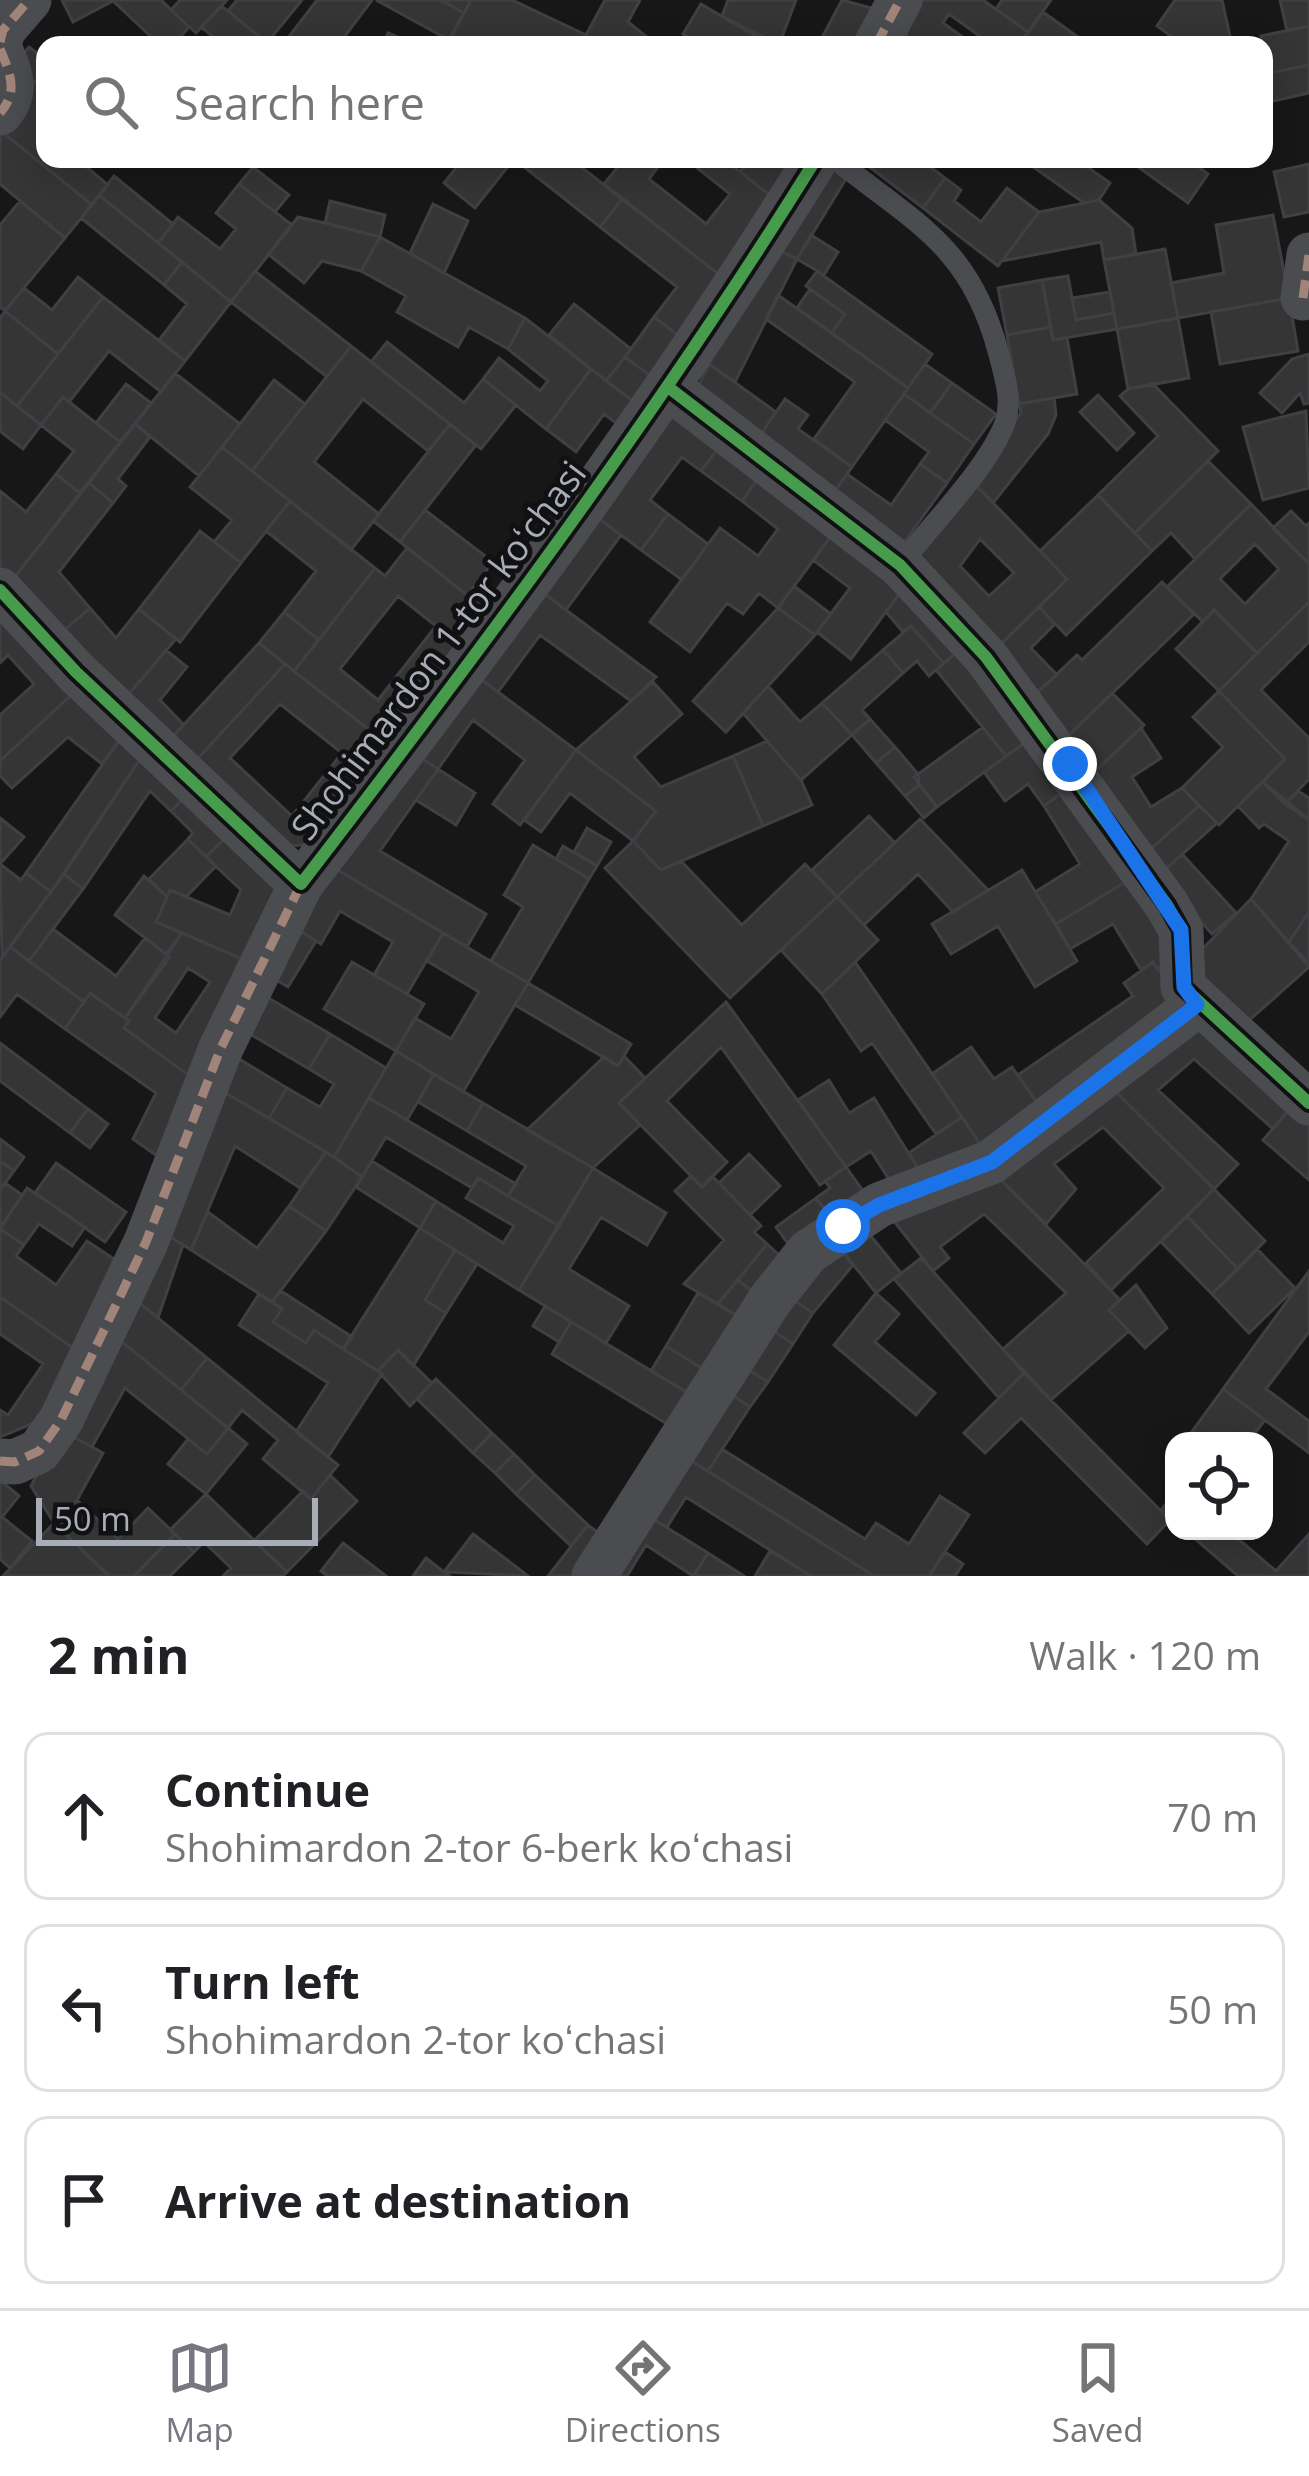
<!DOCTYPE html>
<html lang="en">
<head>
<meta charset="utf-8">
<style>
  body { margin:0; font-family:"Open Sans",sans-serif; background:#f2f2f2; color:#202124 }
  .controls { position:absolute; right:36px; bottom:36px; display:grid; overflow:hidden; border-radius:24px; box-shadow:0 6px 30px #0003 }
  .controls button { width:108px; height:108px; display:grid; place-items:center; padding:0; border:0; border-bottom:3px solid #e0e0e0; background:#fff; color:#202124; font:60px sans-serif }
  .scale { position:absolute; left:36px; bottom:30px; width:282px; box-sizing:border-box; padding-left:12px; border:6px solid #a8adb8; border-top:0; font-size:33px; line-height:42px; white-space:nowrap; color:#a8adb8; -webkit-text-stroke:9px #111113; paint-order:stroke }
  .stop { position:absolute; width:36px; height:36px; margin:-27px; border:9px solid #1a73e8; border-radius:50%; background:#fff }
  .stop.end { background:#1a73e8; border-color:#fff; box-shadow:0 3px 12px #0008 }
  .list { margin:0; padding:0; list-style:none }
  h2 { display:flex; justify-content:space-between; align-items:center; height:156px; margin:0; padding:0 48px; font-size:51px }
  h2 small { font-size:39px; font-weight:400; color:#757577 }
  .list li { display:grid; grid-template-columns:78px 1fr auto; gap:36px; align-items:center; box-sizing:border-box; height:168px; margin:0 24px 24px; padding:0 24px; border:3px solid #e0e0e0; border-radius:24px }
  .list b { display:block; font-size:45px; white-space:nowrap }
  .list p { margin:0; font-size:39px; white-space:nowrap; color:#757577 }
  .list em { font-size:39px; font-style:normal; color:#757577 }
  .icon { flex:none; width:66px; height:66px; fill:none; stroke:currentColor; stroke-width:2; stroke-linecap:round; stroke-linejoin:round }
  .map { position:relative; flex:none; width:1309px; height:1576px; overflow:hidden }
  .search { position:absolute; background:#fff; box-shadow:0 6px 30px #0003; left:36px; right:36px; top:36px; height:132px; display:flex; align-items:center; gap:30px; box-sizing:border-box; padding:0 42px; border-radius:24px; color:#757577; font-size:45px }
  .sheet { height:732px; background:#fff }
  nav { display:flex; justify-content:space-around; align-items:center; box-sizing:border-box; height:168px; border-top:3px solid #e0e0e0; background:#fff; font-size:33px; color:#757577 }
  nav a { display:grid; justify-items:center; gap:6px }
  nav .on { color:#757880 }
  .map>svg:first-child { display:block }
  .building { fill:#353536; stroke:#3f4043; stroke-width:3; fill-rule:evenodd }
  .lines { fill:none; stroke-linecap:round; stroke-linejoin:round }
  .service { stroke:#4b4c50; stroke-width:21 }
  .minor { stroke:#4b4c50; stroke-width:45 }
  .quiet { stroke:#a18479; stroke-width:9; stroke-dasharray:18 9; stroke-linecap:butt }
  .cycleway-casing { stroke:#111113; stroke-width:20 }
  .cycleway { stroke:#469c4c; stroke-width:12 }
  .route { stroke:#1a73e8; stroke-width:15 }
  .labels { text-anchor:middle; dominant-baseline:central; stroke-width:10; stroke-linejoin:round; paint-order:stroke }
  .street-label { font-size:36px; fill:#a8adb8; stroke:#111113 }
</style>
</head>
<body>
<div class="map">
<svg width="1309" height="1576" viewBox="0 0 1309 1576">
  <rect width="100%" height="100%" fill="#171717"/>
  <path class="building" d="M62 0H161L189 27 173 45H160L113 1 73 22Z
    M180 0H227L196 33 171 10Z
    M237 0H302L267 43 228 11Z
    M317 0H372L345 36 362 45 284 43Z
    M376 0H441L464 13 449 40Z
    M441 0H471L464 13Z
    M471 0H512L586 35 578 45H447Z
    M605 0H640L628 22 657 45H598L586 35Z
    M728 0H796L779 45 722 16Z
    M842 0 882 11 864 45 819 43Z
    M910 0H983L1028 32 1019 45H992L949 14 943 23 974 45H920L896 28Z
    M1002 0H1051L1028 32 996 9Z
    M1175 0H1222L1232 45H1183L1157 26Z
    M1280 0H1309V26L1287 31Z
    M701 4 755 36 749 45H701L683 34Z
    M221 6 228 11 270 45H216L219 41 201 27Z
    M1043 12 1089 45 1022 41Z
    M1309 26V65L1269 73 1261 36Z
    M388 33 410 42 409 45H383Z
    M29 47 45 59V69L32 85 12 68Z
    M1309 65V93L1264 103V74Z
    M45 69V159H77L108 185 92 205 0 130Z
    M0 130 92 205 65 238 0 184Z
    M463 159H514L475 208 444 183Z
    M514 159H571L622 199 600 227Z
    M624 159H664L649 179 706 224 730 194 686 159H724L775 199 726 280 604 184Z
    M749 159H799L775 199 740 172Z
    M821 159 849 174 797 259 768 245Z
    M859 159H920L945 178 923 208Z
    M1022 159H1076L1110 183 1099 200 1084 203Z
    M1127 159H1188L1208 174 1188 203Z
    M1309 164V212L1284 217 1274 172Z
    M253 167 289 195 275 212 239 184Z
    M114 176 173 224 158 243 99 195Z
    M945 178 961 190 954 201 981 222 1007 188 1039 212 998 266 923 208Z
    M239 184 292 225 231 302 158 243 178 217 220 249 236 229 216 213Z
    M99 195 182 262 164 285 81 218Z
    M622 199 726 280 688 343 654 317 677 287 600 227Z
    M1099 200 1132 228 1136 254 1104 260 1101 242 1002 261 1039 212Z
    M20 201 65 238 5 311 0 307V225Z
    M330 201 385 215 380 237 325 223Z
    M433 204 468 221 444 273 410 253Z
    M1273 215 1289 298 1178 318 1171 283 1224 273 1216 225Z
    M298 217 325 223 380 237 361 271 322 261 304 283 268 254Z
    M811 235 838 252 824 275 797 259Z
    M380 237 525 318 508 349 469 327 458 347 397 312 406 296 361 271Z
    M768 245 797 259 735 382 709 364Z
    M1165 249 1178 318 1117 329 1104 260Z
    M182 262 231 302 185 361 159 340 187 304 164 285Z
    M255 271 351 346 327 377 231 302Z
    M817 271 932 354 908 388 832 333 845 314 806 286Z
    M1068 276 1076 320 1114 313 1117 329 1053 340 1042 280Z
    M78 277 103 297 58 354 5 311 24 288 52 310Z
    M1042 280 1051 327 1007 335 998 288Z
    M810 289 845 314 832 333 797 308Z
    M1110 292 1114 313 1076 320 1072 298Z
    M778 295 908 388 852 467 814 439 855 382 766 319Z
    M103 297 185 361 161 392 109 351 69 402 63 397 41 425 17 406Z
    M1289 298 1298 351 1220 364 1211 312Z
    M574 304 631 349 606 381 549 335Z
    M5 311 58 354 17 406 0 392V318Z
    M654 317 688 343 659 382 625 357Z
    M525 318 591 369 546 429 483 379 499 358 540 391 548 381 508 349Z
    M1178 318 1189 378 1128 389 1117 329Z
    M1051 327 1053 340 1067 338 1077 394 1019 404 1007 335Z
    M387 342 464 403 483 379 516 405 481 449 371 362Z
    M351 346 450 424 428 451 363 399 314 462 379 514 351 550 252 471Z
    M1309 354V403L1304 404 1300 393 1282 413 1260 393 1292 359Z
    M625 357 659 382 641 407 606 381Z
    M709 364 776 412 754 444 692 399Z
    M925 364 952 383 930 413 904 394Z
    M591 369 641 407 624 429 604 414 576 452 546 429Z
    M175 373 240 424 199 476 135 424Z
    M274 380 305 404 252 471 222 447Z
    M952 383 996 414 974 444 930 413Z
    M126 384 151 403 120 442 96 423Z
    M1153 384 1218 451 1135 533 1098 495 1158 436 1120 396 1128 389Z
    M0 392 41 425 23 449 0 431Z
    M904 394 974 444 947 483 920 464 929 452 885 420Z
    M1098 395 1134 433 1117 450 1080 412Z
    M63 397 120 442 80 493 56 474 74 451 41 425Z
    M1054 398 1056 415 1048 434 993 503 970 479 1021 413 1019 404Z
    M785 399 808 415 798 429 852 467 830 498 754 444Z
    M669 404 722 443 701 471 682 457 650 500 668 514 641 550 590 512Z
    M1306 411 1309 488 1263 500 1243 427Z
    M135 424 150 437 118 479 126 486 113 503 89 483Z
    M450 424 476 445 400 542 373 521Z
    M722 443 762 473 742 501 701 471Z
    M222 447 290 501 241 563 214 542 232 520 190 487Z
    M1208 461 1251 504 1195 559 1171 533 1152 551 1135 533Z
    M920 464 947 483 900 548 830 498 847 474 891 505Z
    M762 473 837 528 778 608 759 593 743 614 727 603 690 652 650 622 720 528 758 556 778 529 742 501Z
    M56 474 80 493 10 583 0 573V491L26 512Z
    M970 479 1067 579 996 649 908 558ZM980 539 1014 573 989 596 960 566Z
    M89 483 113 503 59 572 90 608 59 635 10 583Z
    M1098 495 1152 551 1066 635 1039 607 1067 579 1040 551Z
    M290 501 375 568 319 640 284 612 316 571 266 531Z
    M1251 504 1309 564V602L1257 653 1214 610 1203 622 1167 587ZM1255 544 1279 569 1245 604 1220 579Z
    M425 510 493 562 467 595 400 542Z
    M1291 511 1306 526 1309 523V564L1273 528Z
    M590 512 621 535 566 610 534 586Z
    M668 514 708 544 682 580 641 550Z
    M837 528 908 582 851 659 817 632 850 588 813 560Z
    M200 531 241 563 180 642 139 609Z
    M407 548 494 616 391 747 294 671 375 568 385 576ZM398 596 436 626 378 700 340 669Z
    M908 582 964 646 944 663 911 626 903 632 886 612Z
    M1162 582 1194 614 1062 742 1030 699 1077 655 1082 660Z
    M534 586 566 610 656 677 631 701 540 635 498 692 471 672Z
    M794 586 831 614 815 635 778 608Z
    M1309 602V642L1261 690 1309 738V779L1285 804 1263 782 1285 759 1219 691Z
    M1039 607 1055 624 1031 648 1057 675 1030 699 996 649Z
    M90 608 116 638 139 609 176 639 123 701 59 635Z
    M778 608 815 635 726 732 693 701Z
    M1214 610 1257 653 1219 691 1176 649Z
    M284 612 319 640 294 671 259 643Z
    M0 616 81 686 0 761V715L34 684 8 655 0 663Z
    M911 626 944 663 929 676 917 661 903 673 883 650Z
    M259 643 285 664 190 767 166 744Z
    M964 646 1037 734 1006 756 936 670Z
    M166 650 187 667 160 700 184 725 166 744 123 701Z
    M883 650 903 673 862 710 870 719 852 735 822 703Z
    M285 664 391 747 316 843 277 848 190 767ZM280 704 342 753 292 816 230 758Z
    M471 672 576 750 520 825 493 804 525 760 473 720 438 769 412 752Z
    M653 682 682 714 634 757 661 787 733 756 763 826 661 870 633 841 656 811 576 750Z
    M81 686 126 731 102 764 68 737 12 788 0 776V761Z
    M768 686 800 722 822 703 852 735 801 780 743 713Z
    M1219 691 1285 759 1219 825 1182 788 1223 747 1193 717Z
    M1112 693 1144 725 1088 778 1062 742Z
    M870 719 895 747 876 763 852 735Z
    M983 727 1006 756 937 807 914 777Z
    M1141 728 1161 758 1132 777 1151 807 1182 788 1199 806 1144 855 1088 778Z
    M126 731 146 750 51 892 26 873Z
    M1037 734 1074 784 1044 806 1028 784 1005 801 984 772Z
    M767 741 801 780 812 805 763 826 733 756Z
    M895 747 918 774 919 785 905 796 876 763Z
    M146 750 188 793 171 811 150 791 83 889 64 874Z
    M576 750 656 811 633 841 570 793 541 832 524 820Z
    M412 752 438 769 380 851 486 914 467 947 331 866Z
    M438 769 475 793 456 825 416 800Z
    M1263 782 1309 820V912L1289 942 1251 899 1289 841 1264 824 1259 828 1238 806Z
    M1074 784 1132 878 1056 924 1035 892 1080 864 1044 806Z
    M919 785 937 807 924 818 905 796Z
    M1298 791 1309 798V820L1285 804Z
    M188 793 230 833 206 857 188 839 193 833 171 811Z
    M1199 806 1217 823 1159 875 1144 855Z
    M869 816 895 843 837 897 812 870Z
    M0 818 24 837 0 864Z
    M920 819 988 890 953 912 918 874 864 925 837 897Z
    M587 828 611 842 597 866 574 852Z
    M230 833 281 884 249 962 156 922 170 890 230 915 241 890 206 857Z
    M188 839 216 866 186 897 170 890 167 897 149 879Z
    M633 841 661 870 681 861 742 925 805 864 837 897 730 998 605 868Z
    M533 845 589 879 528 983 491 961 523 907 504 895Z
    M563 846 597 866 589 879 556 859Z
    M1182 854 1236 913 1212 934 1159 875Z
    M0 864 21 880 26 873 51 892 2 957Z
    M331 866 443 933 407 994 374 975 393 942 340 911 321 944 294 927Z
    M1022 870 1077 961 1035 987 998 926 951 954 932 924Z
    M64 874 83 889 29 961 10 947Z
    M144 876 167 897 156 922 182 933 166 954 115 915Z
    M1132 878 1179 956 1157 969 1153 962 1141 970 1113 924 1070 949 1056 924Z
    M837 897 878 940 822 994 781 950Z
    M1251 899 1309 967 1237 1031 1182 970Z
    M1309 912V964L1289 942Z
    M285 922 316 941 288 987 258 969Z
    M53 929 116 976 145 938 170 957 125 1018 90 993 84 1002 29 961Z
    M182 933 249 962 199 1083 124 1028 129 1021 125 1018ZM188 968 210 982 176 1033 155 1018Z
    M443 933 528 983 463 1092 396 1051 415 1018 451 1039 479 992 427 961Z
    M10 947 84 1002 65 1029 17 994 0 1017V960Z
    M352 962 424 1004 396 1051 324 1009Z
    M855 962 962 1117 936 1134 872 1043 861 1051 822 994Z
    M1153 962 1173 991 1171 1017 1040 1107 1018 1075 1133 996 1124 983Z
    M528 983 631 1044 618 1066 515 1005Z
    M90 993 129 1021 124 1028 199 1083 167 1163 133 1139 156 1093 65 1029Z
    M260 993 330 1034 309 1069 240 1028Z
    M726 1002 846 1167 820 1185 721 1047 667 1101 727 1162 702 1187 619 1103Z
    M1194 1015 1294 1104 1273 1129 1194 1059 1158 1090 1238 1164 1214 1189 1109 1085Z
    M330 1034 386 1068 334 1157 269 1118 287 1088 320 1107 334 1084 309 1069Z
    M0 1043 88 1109 70 1133 0 1081Z
    M971 1047 994 1079 1012 1067 1040 1107 982 1147 932 1074Z
    M396 1051 434 1074 407 1120 369 1098Z
    M231 1054 287 1088 269 1118 212 1085Z
    M624 1056 645 1078 619 1103 640 1125 593 1168 527 1130 604 1057 618 1066Z
    M434 1074 483 1103 467 1131 418 1102Z
    M829 1080 849 1113 874 1098 924 1178 898 1194 871 1151 846 1167 798 1100Z
    M212 1085 326 1152 300 1188 235 1146 191 1250 157 1228Z
    M1109 1085 1214 1189 1111 1290 1086 1263 1164 1188 1103 1127 1054 1164 1076 1189 1046 1224 993 1172Z
    M369 1098 516 1184 508 1196 478 1178 472 1188 386 1137 362 1177 334 1157Z
    M483 1103 593 1168 559 1226 508 1196 526 1166 467 1131Z
    M1294 1104 1309 1117V1180L1263 1140Z
    M88 1109 108 1124 90 1148 70 1133Z
    M962 1117 982 1147 924 1178 909 1153Z
    M0 1139 24 1157 14 1171 0 1161Z
    M326 1152 362 1177 326 1231 289 1206Z
    M749 1154 780 1186 750 1215 719 1183Z
    M0 1161 14 1171 0 1190Z
    M372 1161 436 1201 420 1228 356 1187Z
    M56 1163 126 1212 105 1242 35 1193Z
    M846 1167 866 1195 832 1219 816 1198 830 1188 825 1181Z
    M593 1168 666 1213 647 1245 601 1217 569 1269 629 1306 606 1343 519 1290Z
    M993 1172 1120 1300 1109 1310 1129 1331 1051 1400 1003 1349 1066 1293 984 1214 940 1247 949 1258 933 1271 890 1216Z
    M691 1176 702 1187 712 1176 761 1226 754 1232 767 1244 718 1304 684 1284 724 1240 675 1191Z
    M478 1178 559 1226 519 1290 420 1228 436 1201 503 1243 514 1226 466 1198Z
    M5 1183 22 1195 0 1228V1190Z
    M27 1188 85 1227 72 1246 39 1224 24 1245 0 1229Z
    M1214 1189 1265 1241 1238 1269 1187 1216Z
    M816 1198 832 1219 791 1248 776 1227Z
    M289 1206 326 1231 272 1302 191 1250 208 1212 257 1248Z
    M1187 1216 1238 1269 1212 1294 1161 1242Z
    M861 1224 901 1273 876 1293 836 1243Z
    M157 1228 183 1245 158 1318 131 1296Z
    M420 1228 455 1250 425 1300 446 1313 413 1366 398 1350 378 1371 343 1349Z
    M0 1229 24 1245 16 1256 56 1285 87 1241 126 1267 83 1355 0 1297Z
    M836 1243 853 1265 813 1313 783 1293Z
    M767 1244 789 1264 761 1299 738 1280Z
    M1257 1249 1295 1288 1249 1333 1212 1294Z
    M455 1250 477 1264 446 1313 425 1300Z
    M921 1258 1024 1373 999 1398 894 1279Z
    M1309 1271V1332L1266 1389 1309 1421V1453L1223 1389Z
    M738 1280 761 1299 744 1320 718 1304Z
    M1136 1285 1167 1328 1145 1348 1109 1310Z
    M281 1291 352 1337 343 1349 314 1330 306 1343 273 1322 282 1309 272 1302Z
    M698 1293 744 1320 711 1374 666 1346Z
    M783 1293 813 1313 793 1344 763 1324Z
    M876 1293 899 1314 875 1342 935 1393 916 1415 834 1345Z
    M259 1294 282 1309 273 1322 306 1343 314 1330 382 1374 328 1457 296 1432 328 1383 239 1325Z
    M131 1296 207 1358 181 1390 116 1337Z
    M0 1297 83 1355 34 1423 0 1437V1410L8 1415 43 1364 0 1334Z
    M545 1306 571 1322 559 1342 533 1326Z
    M571 1322 696 1398 677 1430 552 1354Z
    M763 1324 793 1344 768 1382 738 1363Z
    M116 1337 228 1428 207 1454 125 1388 92 1447 61 1430Z
    M666 1346 711 1374 696 1398 651 1371Z
    M398 1350 432 1383 410 1406 378 1371Z
    M207 1358 338 1465 311 1499 263 1459 278 1440 242 1410 228 1428 181 1390Z
    M738 1363 768 1382 750 1407 720 1387Z
    M1024 1373 1170 1520 1147 1544 1021 1418 985 1453 964 1433Z
    M436 1379 492 1433 473 1453 417 1399Z
    M720 1387 750 1407 708 1471 677 1452Z
    M1223 1389 1265 1420 1249 1441H1185Z
    M228 1428 247 1444 206 1494 168 1464 188 1439 207 1454Z
    M61 1430 103 1453 77 1500 54 1523 31 1486Z
    M492 1433 514 1454 495 1473 473 1453Z
    M722 1449 865 1539 876 1523 909 1544 940 1496 969 1515 929 1576H874L708 1471Z
    M677 1452 874 1576H811L686 1497 667 1527 640 1511Z
    M514 1454 535 1475 516 1494 495 1473Z
    M330 1475 357 1501 287 1572 254 1541 303 1491 311 1499Z
    M535 1475 588 1525 571 1546 516 1494Z
    M0 1480 19 1496 2 1517 32 1541 10 1568 0 1559Z
    M206 1494 287 1572 283 1576H223L231 1568 204 1542 194 1552 170 1530Z
    M1174 1494V1521L1161 1510Z
    M77 1500 118 1539 148 1508 175 1534 134 1576H109L54 1523Z
    M640 1511 708 1553 693 1576 646 1545 627 1576H600Z
    M54 1523 109 1576H3Z
    M588 1525 608 1540 580 1576H548Z
    M1186 1531H1229L1276 1571 1309 1534V1576H1238Z
    M175 1534 194 1552 170 1576H134Z
    M473 1534 528 1576 444 1572Z
    M343 1543 386 1576H327L321 1571Z
    M770 1551 811 1576H755Z
    M945 1552 963 1564 955 1576H929Z
    M708 1553 744 1576H694Z
    M426 1558 444 1572 450 1576H413Z"/>
  <g class="lines">
    <path class="service" d="M835 159C915 223 970 246 998 351 1004 375 1013 399 1005 423 988 468 930 526 900 565"/>
    <path class="minor" d="M0 42 3 30 29 0
      M876 45 900 0
      M0 49C10 73 19 91 0 113
      M1303 298 1309 255
      M668 387 900 565 986 657 1167 905 1181 930 1183 987 1309 1103
      M0 590 76 672 301 884C482 649 659 412 816 159
      M0 1461 15 1462 39 1451 61 1420 146 1242 220 1050 301 884
      M594 1576 770 1300 808 1252 879 1205 991 1162 1197 1005"/>
    <path class="quiet" d="M0 42 3 30 29 0
      M876 45 900 0
      M0 49C10 73 19 91 0 113
      M1303 298 1309 255
      M0 1461 15 1462 39 1451 61 1420 146 1242 220 1050 301 884"/>
    <defs>
      <path id="cycleway" d="M668 387 900 565 986 657 1167 905 1181 930 1183 987 1309 1103
        M0 590 76 672 301 884C482 649 659 412 816 159"/>
    </defs>
    <use href="#cycleway" class="cycleway-casing"/>
    <use href="#cycleway" class="cycleway"/>
  </g>
  <g class="lines">
    <path class="route" d="M843 1226 879 1205 992 1162 1197 1005 1184 987 1181 930 1070 764"/>
  </g>
  <g class="labels">
    <g class="street-label">
      <text transform="translate(438 650) rotate(-53)">Shohimardon 1-tor koʻchasi</text>
    </g>
  </g>
</svg>
<div class="controls">
<button><svg class="icon" aria-label="locate" viewBox="0 0 24 24"><circle cx="12" cy="12" r="6"/><path d="M12 2v4M12 18v4M2 12h4M18 12h4"/></svg></button>
</div>
<div class="scale">50 m</div>
<div class="stop" style="left:843px;top:1226px"></div>
<div class="stop end" style="left:1070px;top:764px"></div>
<div class="search"><svg class="icon" aria-label="search" viewBox="0 0 24 24"><circle cx="10" cy="10" r="6"/><path d="M15 15l6 6"/></svg>Search here</div>
</div>
<section class="sheet">
<h2>2 min<small>Walk · 120 m</small></h2>
<ul class="list">
<li><svg class="icon" aria-label="ahead" viewBox="0 0 24 24"><path d="M12 20V5M6 11l6-6 6 6"/></svg><div><b>Continue</b><p>Shohimardon 2-tor 6-berk koʻchasi</p></div><em>70 m</em></li>
<li><svg class="icon" aria-label="left" viewBox="0 0 24 24"><path d="M17 20v-9H6M10 6l-5 5 5 5"/></svg><div><b>Turn left</b><p>Shohimardon 2-tor koʻchasi</p></div><em>50 m</em></li>
<li><svg class="icon" aria-label="arrive" viewBox="0 0 24 24"><path d="M6 21V4h12l-3 4 3 4H6"/></svg><div><b>Arrive at destination</b></div></li>
</ul>
</section>
<nav>
<a class="on"><svg class="icon" aria-label="map" viewBox="0 0 24 24"><path d="M3 6l6-2 6 2 6-2v14l-6 2-6-2-6 2zM9 4v14M15 6v14"/></svg>Map</a>
<a><svg class="icon" aria-label="directions" viewBox="0 0 24 24"><path d="M12 3l9 9-9 9-9-9zM9 14v-3h6M13 9l2 2-2 2"/></svg>Directions</a>
<a><svg class="icon" aria-label="saved" viewBox="0 0 24 24"><path d="M7 4h10v16l-5-4-5 4z"/></svg>Saved</a>
</nav>
</body>
</html>
